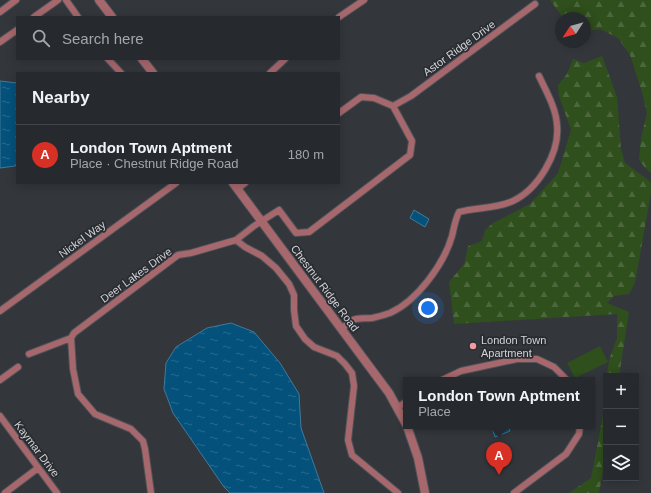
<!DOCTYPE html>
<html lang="en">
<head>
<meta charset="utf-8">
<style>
  body { margin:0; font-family:Helvetica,sans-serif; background:#2e3135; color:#f1f3f6 }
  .controls { position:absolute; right:12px; bottom:12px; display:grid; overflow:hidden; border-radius:0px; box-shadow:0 2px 10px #0003 }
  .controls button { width:36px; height:36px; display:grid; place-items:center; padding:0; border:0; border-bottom:1px solid #424549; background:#26292d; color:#f1f3f6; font:20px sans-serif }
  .compass { position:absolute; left:555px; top:12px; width:36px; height:36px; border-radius:50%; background:#26292d; box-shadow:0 2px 10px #0003; rotate:234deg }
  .you { position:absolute; left:428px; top:308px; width:14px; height:14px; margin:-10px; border:3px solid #fff; border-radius:50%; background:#1a73e8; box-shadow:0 0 0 6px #1a73e833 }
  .badge { display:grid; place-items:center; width:26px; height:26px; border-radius:50%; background:#d93025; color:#fff; font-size:13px; font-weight:700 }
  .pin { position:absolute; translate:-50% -33px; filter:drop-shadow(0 1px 2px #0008) }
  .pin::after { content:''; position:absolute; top:21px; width:14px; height:12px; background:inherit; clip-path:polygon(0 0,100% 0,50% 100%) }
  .popup { position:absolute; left:403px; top:377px; width:192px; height:52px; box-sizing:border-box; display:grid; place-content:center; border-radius:0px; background:#26292d; filter:drop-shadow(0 1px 3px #0005); font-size:13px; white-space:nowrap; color:#a4a6aa }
  .popup b { font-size:15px; color:#f1f3f6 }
  .popup::after { content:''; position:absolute; left:50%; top:100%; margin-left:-8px; border:8px solid transparent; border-top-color:#26292d }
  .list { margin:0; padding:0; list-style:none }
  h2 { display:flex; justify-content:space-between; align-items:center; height:52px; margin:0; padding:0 16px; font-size:17px }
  h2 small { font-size:13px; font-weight:400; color:#a4a6aa }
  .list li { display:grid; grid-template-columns:26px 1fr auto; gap:12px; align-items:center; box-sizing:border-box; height:60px; padding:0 16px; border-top:1px solid #424549 }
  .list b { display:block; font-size:15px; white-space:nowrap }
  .list p { margin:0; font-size:13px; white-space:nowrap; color:#a4a6aa }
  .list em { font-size:13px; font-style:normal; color:#a4a6aa }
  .icon { flex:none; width:22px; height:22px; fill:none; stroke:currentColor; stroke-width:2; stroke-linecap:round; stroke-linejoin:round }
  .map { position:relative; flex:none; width:651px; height:493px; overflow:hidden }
  .search { position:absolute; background:#26292d; box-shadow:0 2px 10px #0003; left:16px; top:16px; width:324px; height:44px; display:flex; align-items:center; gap:10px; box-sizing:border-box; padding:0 14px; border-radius:0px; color:#a4a6aa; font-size:15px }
  .panel { position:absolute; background:#26292d; box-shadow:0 2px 10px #0003; left:16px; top:72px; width:324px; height:112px; border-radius:0px }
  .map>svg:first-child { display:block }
  .forest { fill:url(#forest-firs) }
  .park { fill:#2f4f1c }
  .water { fill:url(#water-ripples); stroke:#427997 }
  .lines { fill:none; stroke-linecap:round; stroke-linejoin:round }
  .minor-casing { stroke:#4f5358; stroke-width:8 }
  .tertiary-casing { stroke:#4f5358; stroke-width:10 }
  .minor { stroke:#a7686d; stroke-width:6 }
  .tertiary { stroke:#a7686d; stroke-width:8 }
  .poi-dot { fill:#f49aa3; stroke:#292c31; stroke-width:1.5 }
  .labels { text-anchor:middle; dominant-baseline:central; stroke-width:3.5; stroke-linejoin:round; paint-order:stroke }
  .street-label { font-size:11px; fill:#d1d3d6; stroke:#292c31 }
  .poi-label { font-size:11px; fill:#d1d3d6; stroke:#292c31; text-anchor:start }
</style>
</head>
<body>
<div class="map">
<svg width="651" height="493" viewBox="0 0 651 493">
  <defs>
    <pattern id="forest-firs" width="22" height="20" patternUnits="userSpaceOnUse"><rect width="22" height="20" fill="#2f4f1c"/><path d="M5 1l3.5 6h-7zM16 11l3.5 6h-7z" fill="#4c673c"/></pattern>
    <pattern id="water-ripples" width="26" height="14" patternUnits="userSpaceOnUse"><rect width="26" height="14" fill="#04527c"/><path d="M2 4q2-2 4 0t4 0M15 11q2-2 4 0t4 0" fill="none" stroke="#286a8e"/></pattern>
  </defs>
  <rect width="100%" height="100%" fill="#33373c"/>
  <path class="forest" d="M550 0H651V173L646 169 639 160 641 138 647 113 641 89 630 55 618 38 600 29 585 32V18H562L561 15Z
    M602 56 617 97 621 149 625 163 651 182V193L635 283 629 294 614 296 607 303 629 312 619 376H607L609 360 617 338V314L454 324 449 282 464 264 468 246 482 241 485 230 493 223 530 204 558 173 571 130 559 96 558 85 567 74 573 59 584 63Z
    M606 391V454L599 493H569L591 478 604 410Z"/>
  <path class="park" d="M600 346 608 362 575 378 567 363Z"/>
  <path class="water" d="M0 81 17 83V164L15 166 0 168Z
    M414 210 429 219 425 227 410 218Z
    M231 323 254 332 280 363 299 394 301 428 324 493H230L224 487 173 413 164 389 166 363 176 347 207 328Z
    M498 426H508L510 431 495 437 492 428Z"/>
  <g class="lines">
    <defs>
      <path id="minor" d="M66 0 78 17
        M0 12 16 0
        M34 17 58 0
        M339 17 364 0
        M0 42 17 30
        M108 59 121 73
        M270 73 285 59
        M339 113 361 97 374 98 393 106 411 96 535 4
        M237 189 245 183
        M236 240 245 247 262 256 276 268 289 284 294 295V310L296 326 305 339 314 347 337 356 345 364 352 373 354 386 348 440 352 455 398 493
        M0 311 176 183
        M342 329C345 326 348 322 351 321 357 317 365 319 372 318 377 317 384 315 390 313 417 301 444 264 452 236 454 228 455 220 459 212 476 207 496 209 513 201 538 189 560 153 557 125 556 108 546 91 539 76
        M29 354 71 338
        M0 380 18 367
        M442 380 461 371 517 359H537L554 367 567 380
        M398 407 406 402
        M0 416 57 493
        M5 493 38 468
        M151 493 145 449 143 441 131 429 95 414 78 394 73 369 71 338 74 333 178 255 191 253 236 240 254 226 279 210 296 233 309 232 410 155 412 141 393 106
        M514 493 566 454 579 434 580 426"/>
      <path id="tertiary" d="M99 0 112 17
        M142 59 153 73
        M233 183 389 393 406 424
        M407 426 418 458 425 493"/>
    </defs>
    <use href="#minor" class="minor-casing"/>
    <use href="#tertiary" class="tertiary-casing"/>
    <use href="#minor" class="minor"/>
    <use href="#tertiary" class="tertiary"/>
  </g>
  <circle class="poi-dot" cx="473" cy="346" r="4"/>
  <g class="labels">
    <g class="street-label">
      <text transform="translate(459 48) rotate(-36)">Astor Ridge Drive</text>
      <text transform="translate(82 239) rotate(-36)">Nickel Way</text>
      <text transform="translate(136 275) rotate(-36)">Deer Lakes Drive</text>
      <text transform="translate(325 288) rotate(53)">Chestnut Ridge Road</text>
      <text transform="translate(37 449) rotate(53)">Kaymar Drive</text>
    </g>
    <g class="poi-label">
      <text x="481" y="340">London Town<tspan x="481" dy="13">Apartment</tspan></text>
    </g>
  </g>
</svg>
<div class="controls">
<button>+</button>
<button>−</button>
<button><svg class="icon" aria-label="layers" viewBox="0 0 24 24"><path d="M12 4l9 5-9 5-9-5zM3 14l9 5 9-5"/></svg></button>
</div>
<svg class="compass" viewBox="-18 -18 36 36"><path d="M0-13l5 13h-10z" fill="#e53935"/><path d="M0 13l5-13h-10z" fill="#a4a6aa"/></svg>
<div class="you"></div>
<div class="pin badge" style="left:499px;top:475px">A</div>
<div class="popup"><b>London Town Aptment</b>Place</div>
<div class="search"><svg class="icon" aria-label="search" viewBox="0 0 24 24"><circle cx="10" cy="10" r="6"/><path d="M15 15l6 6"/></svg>Search here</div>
<section class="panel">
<h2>Nearby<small></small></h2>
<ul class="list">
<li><span class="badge">A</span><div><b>London Town Aptment</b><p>Place · Chestnut Ridge Road</p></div><em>180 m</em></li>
</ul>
</section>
</div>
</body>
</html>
